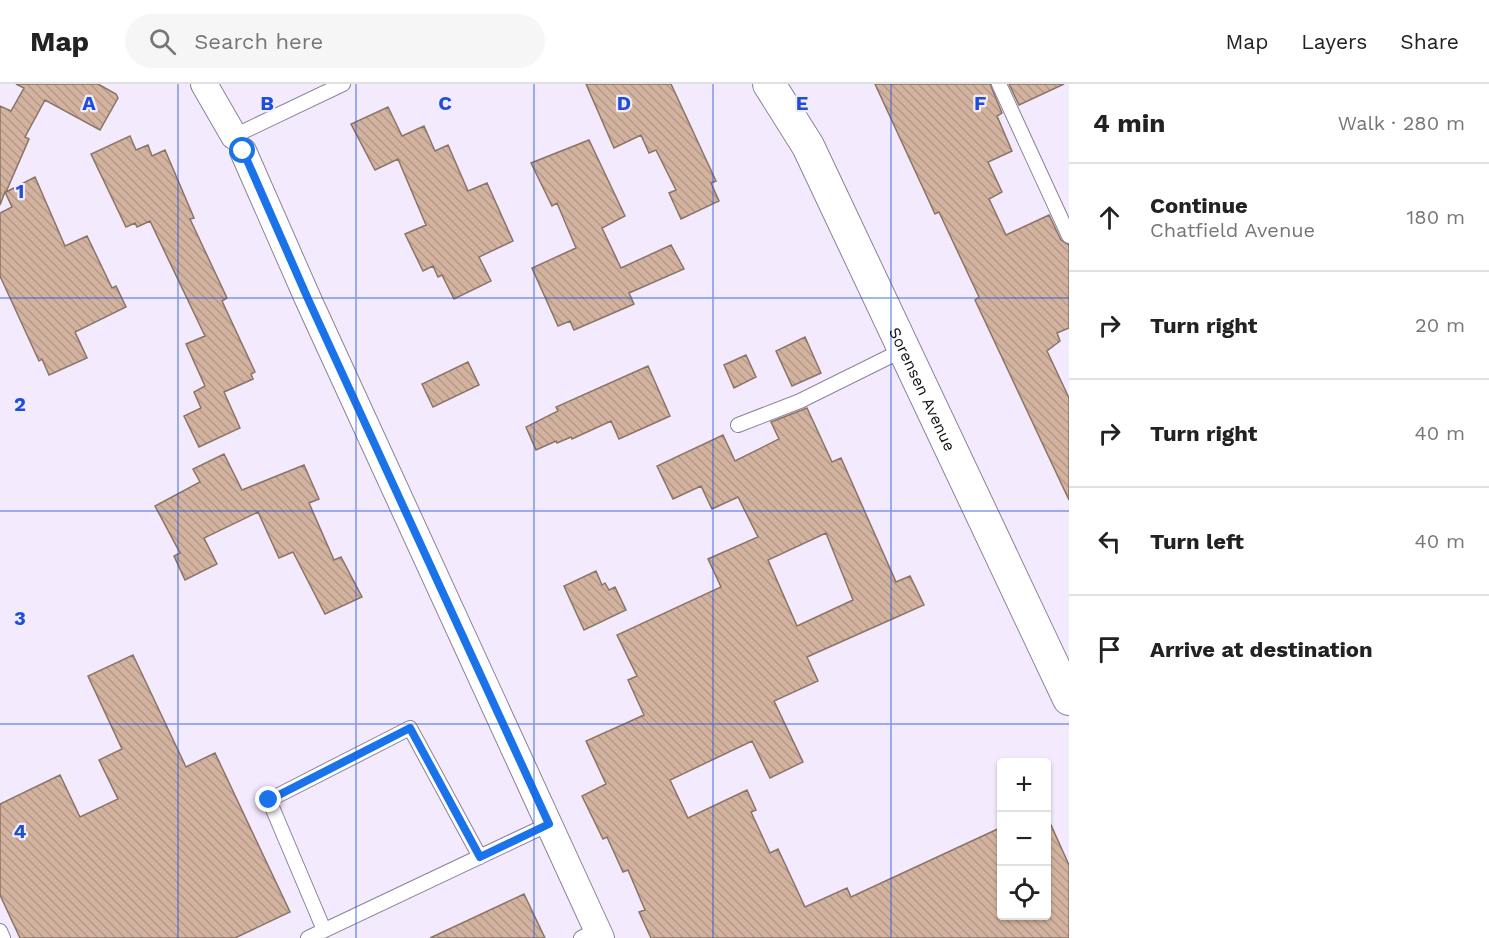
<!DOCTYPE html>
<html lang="en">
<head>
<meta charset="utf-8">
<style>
  body { margin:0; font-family:"Work Sans",sans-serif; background:#f6f6f6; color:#222 }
  .controls { position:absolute; right:18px; bottom:18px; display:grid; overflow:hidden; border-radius:6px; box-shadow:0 2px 4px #0004 }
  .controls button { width:54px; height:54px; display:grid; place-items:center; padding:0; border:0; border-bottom:2px solid #e0e0e0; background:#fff; color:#222; font:30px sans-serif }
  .stop { position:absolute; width:18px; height:18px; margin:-14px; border:4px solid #1a73e8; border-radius:50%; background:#fff }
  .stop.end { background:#1a73e8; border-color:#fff; box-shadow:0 2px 6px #0008 }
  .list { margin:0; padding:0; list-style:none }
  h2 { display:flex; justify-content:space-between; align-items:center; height:78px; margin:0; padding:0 24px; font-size:26px }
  h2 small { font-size:20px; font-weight:400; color:#767676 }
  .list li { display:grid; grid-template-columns:39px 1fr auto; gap:18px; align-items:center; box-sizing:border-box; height:108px; padding:0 24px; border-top:2px solid #e0e0e0 }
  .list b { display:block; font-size:22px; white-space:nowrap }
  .list p { margin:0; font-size:20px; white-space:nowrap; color:#767676 }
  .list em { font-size:20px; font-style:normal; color:#767676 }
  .icon { flex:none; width:33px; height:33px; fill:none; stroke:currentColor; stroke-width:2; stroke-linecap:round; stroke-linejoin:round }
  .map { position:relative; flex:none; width:1069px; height:854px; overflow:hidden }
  header { display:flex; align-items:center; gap:36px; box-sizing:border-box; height:84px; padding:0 30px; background:#fff; border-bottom:2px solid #e0e0e0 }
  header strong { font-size:28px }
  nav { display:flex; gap:33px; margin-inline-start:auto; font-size:21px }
  .search { width:420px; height:54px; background:#f6f6f6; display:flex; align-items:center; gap:15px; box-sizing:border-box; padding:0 21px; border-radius:33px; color:#767676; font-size:22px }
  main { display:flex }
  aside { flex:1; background:#fff }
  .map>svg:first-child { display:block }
  .building { fill:url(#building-back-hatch); stroke:#8a7467; stroke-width:1.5; fill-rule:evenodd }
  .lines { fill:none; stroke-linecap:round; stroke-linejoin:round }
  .service-casing { stroke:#8d8298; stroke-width:16 }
  .minor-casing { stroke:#8d8298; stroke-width:28 }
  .tertiary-casing { stroke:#8d8298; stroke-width:34 }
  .service { stroke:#fff; stroke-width:14 }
  .minor { stroke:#fff; stroke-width:26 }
  .tertiary { stroke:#fff; stroke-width:32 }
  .route { stroke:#1a73e8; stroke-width:8 }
  .grid { fill:none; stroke:#1d4ed8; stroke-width:1.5; stroke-opacity:0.55 }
  .labels { text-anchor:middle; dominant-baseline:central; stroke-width:4.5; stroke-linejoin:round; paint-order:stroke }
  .street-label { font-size:16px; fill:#110d14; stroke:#f4eafd }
  .grid-label { font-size:20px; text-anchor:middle; font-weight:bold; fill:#1d4ed8; stroke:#f4eafd; stroke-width:4.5; stroke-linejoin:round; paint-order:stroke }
</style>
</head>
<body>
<header>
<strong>Map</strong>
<div class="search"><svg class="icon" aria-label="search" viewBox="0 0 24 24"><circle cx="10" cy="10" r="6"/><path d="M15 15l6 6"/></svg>Search here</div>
<nav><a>Map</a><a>Layers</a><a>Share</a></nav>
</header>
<main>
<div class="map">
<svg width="1069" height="854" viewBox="0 0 1069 854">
  <defs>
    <pattern id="building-back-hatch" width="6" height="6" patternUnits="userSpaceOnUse" patternTransform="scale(1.5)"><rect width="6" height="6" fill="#d3b39f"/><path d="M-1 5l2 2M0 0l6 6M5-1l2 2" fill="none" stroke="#b49988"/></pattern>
  </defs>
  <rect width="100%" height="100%" fill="#f4eafd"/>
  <path class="building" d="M16 0H98L116 10 118 14 100 46 45 16 25 53 29 55 6 108 35 93 65 162 87 152 112 204 116 202 126 223 75 248 87 274 49 291 42 275 39 277 0 192V129L12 123 5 108 0 121V22L11 27 24 4Z
    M586 0H671L716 97 711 99 719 117 681 135 669 109 676 106 656 66 649 69 641 51 614 64Z
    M875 0H990L1002 29 997 32 1012 67 988 78 1002 108 989 115 1006 151 1049 131 1061 156 1069 161V244L1057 249 1060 257 1047 267 1069 314V416L975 216 979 213 939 128 935 130Z
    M1009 0H1064L1019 21Z
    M388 23 402 52 424 42 435 67 448 61 468 107 487 99 513 157 479 173 491 197 454 215 442 191 438 193 433 182 423 187 405 150 426 141 398 75 375 86 351 40Z
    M130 52 136 66 148 61 152 72 165 66 194 134 190 135 227 214 222 217 255 288 251 290 253 295 224 308 240 344 199 363 184 332 201 324 194 308 205 302 186 260 205 252 150 137 137 143 135 139 126 143 91 70Z
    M589 56 625 132 602 144 621 184 671 161 684 185 629 209 634 220 574 246 570 237 558 242 532 184 576 164 557 119 552 122 531 79Z
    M805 253 821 289 792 302 776 267Z
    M746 271 756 293 734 304 724 281Z
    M468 278 479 301 433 323 422 300Z
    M648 282 670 332 619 355 611 337 572 355 571 353 557 359 556 357 536 366 526 343 558 327 556 323Z
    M807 324 832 378 841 374 896 498 910 492 924 521 807 573 818 597 774 617 803 678 770 694 752 657 670 696 688 734 747 706 756 726 751 728 770 769 778 765 805 823 847 804 851 813 1002 743V831H1047V732L1069 781V854H651L639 828 645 826 628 786 623 788 607 753 603 755 582 712 606 700 586 657 644 631 628 596 637 592 617 551 721 503 708 475 758 453 738 413 712 425 701 402 673 415 657 382 723 351 735 377 779 355 771 338ZM826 449 853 516 797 542 768 476Z
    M224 370 242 406 304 381 319 415 309 419 334 476 341 473 362 513 325 530 293 468 279 474 258 428 204 454 217 480 185 496 174 472 180 469 155 422 200 398 193 385Z
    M596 487 602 501 605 499 609 506 615 503 626 526 584 546 564 502Z
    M133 571 186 683 215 669 290 828 235 854H20L0 811V720L60 691 80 733 118 715 99 676 122 665 88 592Z
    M524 810 545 854H430Z"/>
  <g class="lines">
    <defs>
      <path id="service" d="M999 0 1069 152
        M234 52 343 0
        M738 341 800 317 905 265
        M324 846 269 716 410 644 480 773
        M0 847 3 854
        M308 854 549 740
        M581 854 597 846"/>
      <path id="minor" d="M204 0 234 52
        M243 67 308 215 601 854"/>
      <g id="tertiary">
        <path id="s1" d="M769 0 808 62 1069 615"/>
      </g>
    </defs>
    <use href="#service" class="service-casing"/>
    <use href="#minor" class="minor-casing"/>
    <use href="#tertiary" class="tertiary-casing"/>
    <use href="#service" class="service"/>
    <use href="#minor" class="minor"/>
    <use href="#tertiary" class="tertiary"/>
  </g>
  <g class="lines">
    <path class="route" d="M243 67 308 215 549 740 480 773 410 644 269 716"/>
  </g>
  <path class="grid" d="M178 0V854M356 0V854M534 0V854M713 0V854M891 0V854M0 214H1069M0 427H1069M0 640H1069"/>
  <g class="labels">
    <g class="street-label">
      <text stroke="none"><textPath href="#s1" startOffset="342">Sorensen Avenue</textPath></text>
    </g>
  </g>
  <g class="grid-label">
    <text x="89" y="26">A</text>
    <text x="267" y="26">B</text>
    <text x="445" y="26">C</text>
    <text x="624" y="26">D</text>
    <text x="802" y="26">E</text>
    <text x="980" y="26">F</text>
    <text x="20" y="114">1</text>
    <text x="20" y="327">2</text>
    <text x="20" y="541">3</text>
    <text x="20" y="754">4</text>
  </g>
</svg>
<div class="controls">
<button>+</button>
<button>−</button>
<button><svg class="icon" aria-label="locate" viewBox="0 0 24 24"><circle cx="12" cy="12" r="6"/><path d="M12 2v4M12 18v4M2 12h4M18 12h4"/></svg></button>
</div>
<div class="stop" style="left:243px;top:67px"></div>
<div class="stop end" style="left:269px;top:716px"></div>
</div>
<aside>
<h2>4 min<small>Walk · 280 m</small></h2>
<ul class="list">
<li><svg class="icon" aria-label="ahead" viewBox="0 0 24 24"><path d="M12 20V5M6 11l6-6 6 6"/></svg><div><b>Continue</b><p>Chatfield Avenue</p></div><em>180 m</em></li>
<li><svg class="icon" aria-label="right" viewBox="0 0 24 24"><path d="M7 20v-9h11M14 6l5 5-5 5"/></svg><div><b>Turn right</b></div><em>20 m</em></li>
<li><svg class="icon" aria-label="right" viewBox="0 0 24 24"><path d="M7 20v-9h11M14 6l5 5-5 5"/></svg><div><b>Turn right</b></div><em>40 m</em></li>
<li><svg class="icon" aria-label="left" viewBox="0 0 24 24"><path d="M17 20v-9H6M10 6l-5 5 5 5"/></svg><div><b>Turn left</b></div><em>40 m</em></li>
<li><svg class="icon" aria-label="arrive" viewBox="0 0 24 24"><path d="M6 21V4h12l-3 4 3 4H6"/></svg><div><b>Arrive at destination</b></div></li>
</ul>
</aside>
</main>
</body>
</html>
